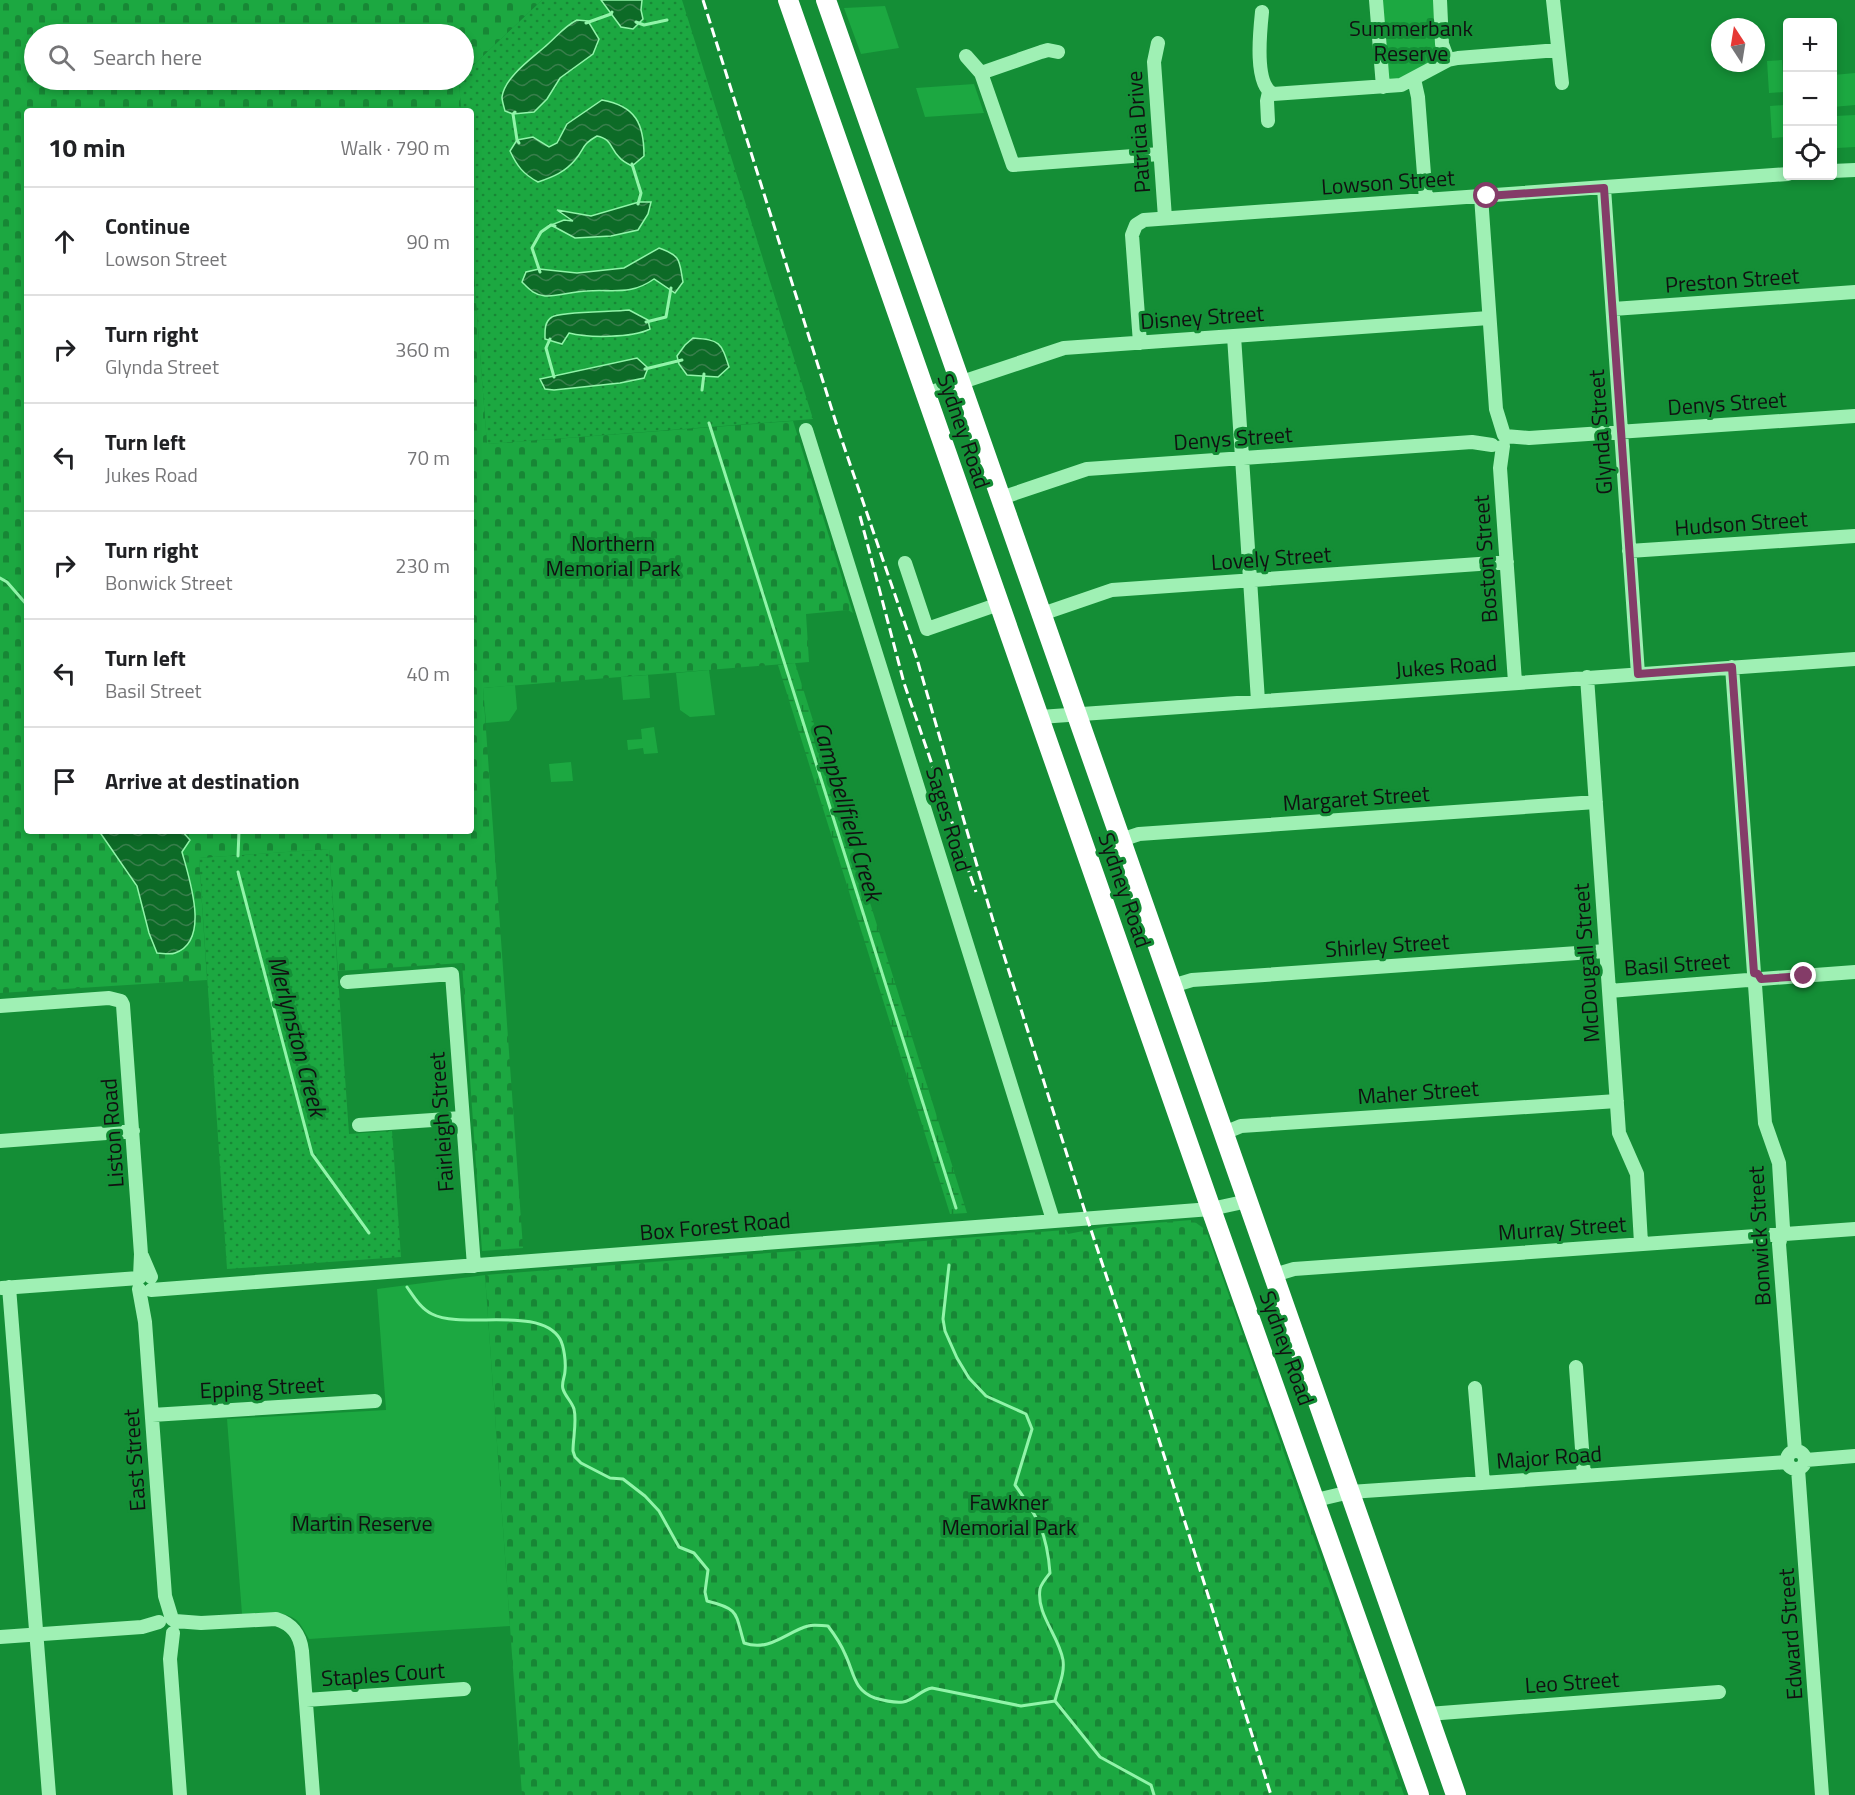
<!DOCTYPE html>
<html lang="en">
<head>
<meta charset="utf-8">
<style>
  body { margin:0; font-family:"Titillium Web",sans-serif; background:#f2f2f2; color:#202124 }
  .controls { position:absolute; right:18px; top:18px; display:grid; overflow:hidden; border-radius:6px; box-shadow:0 3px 9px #0003 }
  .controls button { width:54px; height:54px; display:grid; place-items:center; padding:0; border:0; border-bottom:2px solid #e0e0e0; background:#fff; color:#202124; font:30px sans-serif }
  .compass { position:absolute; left:1711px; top:18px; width:54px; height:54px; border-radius:50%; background:#fff; box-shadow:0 3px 9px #0003; rotate:348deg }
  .stop { position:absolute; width:18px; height:18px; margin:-14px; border:4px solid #843c68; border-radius:50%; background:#fff }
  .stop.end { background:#843c68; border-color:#fff; box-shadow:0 2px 6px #0008 }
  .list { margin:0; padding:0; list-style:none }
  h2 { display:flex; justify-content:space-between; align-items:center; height:78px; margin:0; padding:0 24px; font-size:26px }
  h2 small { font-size:20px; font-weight:400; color:#757577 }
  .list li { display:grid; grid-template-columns:39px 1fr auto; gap:18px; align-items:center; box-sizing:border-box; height:108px; padding:0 24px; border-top:2px solid #e0e0e0 }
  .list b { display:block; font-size:22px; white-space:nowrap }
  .list p { margin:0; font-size:20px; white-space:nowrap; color:#757577 }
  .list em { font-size:20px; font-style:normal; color:#757577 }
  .icon { flex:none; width:33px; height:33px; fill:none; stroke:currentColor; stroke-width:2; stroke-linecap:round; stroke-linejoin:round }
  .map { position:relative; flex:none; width:1855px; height:1795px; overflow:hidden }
  .search { position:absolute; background:#fff; box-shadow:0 3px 9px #0003; left:24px; top:24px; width:450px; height:66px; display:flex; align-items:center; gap:15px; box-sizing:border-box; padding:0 21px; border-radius:33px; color:#757577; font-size:22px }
  .panel { position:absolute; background:#fff; box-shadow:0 3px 9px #0003; left:24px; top:108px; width:450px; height:726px; border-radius:6px }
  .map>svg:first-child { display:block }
  .grass { fill:url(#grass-dots) }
  .wetland { fill:url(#wetland-marsh) }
  .cemetery { fill:url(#cemetery-stones) }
  .park { fill:#1ca841 }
  .water { fill:url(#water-waves); stroke:#91f4a9; stroke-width:1.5 }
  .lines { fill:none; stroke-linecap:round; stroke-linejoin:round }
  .stream { stroke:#91f4a9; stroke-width:3 }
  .minor { stroke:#9ff0b4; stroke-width:14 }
  .highway { stroke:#fff; stroke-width:20 }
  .rail { stroke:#fff; stroke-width:3; stroke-dasharray:10 4.5; stroke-linecap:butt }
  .route { stroke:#843c68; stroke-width:8 }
  .labels { text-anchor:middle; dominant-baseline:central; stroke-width:6; stroke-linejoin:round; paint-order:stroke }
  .park-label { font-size:22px; fill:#111; stroke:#148e36 }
  .street-label { font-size:22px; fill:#111; stroke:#148e36 }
  .water-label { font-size:24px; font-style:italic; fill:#111; stroke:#148e36 }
</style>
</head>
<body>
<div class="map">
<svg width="1855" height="1795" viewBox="0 0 1855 1795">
  <defs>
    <pattern id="grass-dots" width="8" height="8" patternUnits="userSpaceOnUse" patternTransform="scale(1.5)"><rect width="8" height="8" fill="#1ca841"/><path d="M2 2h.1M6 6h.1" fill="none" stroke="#178735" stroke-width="1.8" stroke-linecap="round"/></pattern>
    <pattern id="wetland-marsh" width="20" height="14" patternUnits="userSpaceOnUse" patternTransform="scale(1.5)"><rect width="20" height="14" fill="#1ca841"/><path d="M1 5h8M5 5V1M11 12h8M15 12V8" fill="none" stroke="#178735"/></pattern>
    <pattern id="cemetery-stones" width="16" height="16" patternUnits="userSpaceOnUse" patternTransform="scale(1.5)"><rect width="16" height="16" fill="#1ca841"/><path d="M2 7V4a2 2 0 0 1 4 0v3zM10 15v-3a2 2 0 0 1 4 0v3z" fill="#178735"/></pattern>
    <pattern id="water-waves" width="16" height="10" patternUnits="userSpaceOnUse" patternTransform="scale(1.5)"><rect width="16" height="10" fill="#0d6b27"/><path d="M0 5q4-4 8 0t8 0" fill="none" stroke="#387e4b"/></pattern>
  </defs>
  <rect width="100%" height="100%" fill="#148e36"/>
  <path class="grass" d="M542 0H682L813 419 487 444 471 238V111H461L459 80H464V74Z
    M329 849 349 1134 392 1131 401 1257 227 1269 199 858Z"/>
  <path class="wetland" d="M795 663 967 1213 950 1214 778 665Z"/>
  <path class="cemetery" d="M0 0H542L464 74V34H34V80H459L461 111H27V831H471V238L487 444 793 421 853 613 848 610 806 614 809 662 483 688 523 1248 482 1251 462 963 338 971 329 849 199 858 207 980 0 993Z
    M1192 1220 1206 1230 1404 1795H522L485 1275 1066 1230 1068 1234 1104 1227Z"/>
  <path class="park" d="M1379 0H1436L1441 58 1402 81 1387 79Z
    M885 6 899 48 861 54 844 8Z
    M1782 60 1784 92 1769 93 1767 61Z
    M1855 73V105L1833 107V75Z
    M974 84 984 113 925 117 916 88Z
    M1785 105 1787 137 1772 138 1770 106Z
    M1855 115V147L1837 148 1835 116Z
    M709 670 715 715 690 717 680 710 676 673Z
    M648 675 650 698 623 700 621 677Z
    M515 685 517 709 509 721 486 723 483 688Z
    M654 727 658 753 644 754 643 748 628 750 627 740 642 739 641 729Z
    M571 762 573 781 551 782 549 764Z
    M485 1275 510 1626 309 1639C305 1633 301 1623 295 1619 280 1609 258 1614 242 1614L227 1419 386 1410 377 1289Z"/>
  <path class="water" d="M601 0H642L641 10 643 19 633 29 621 27Z
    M577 20 588 21 599 39 593 54 560 78 547 99 534 112 513 114 505 111C504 107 502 101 502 97 505 76 534 57 548 44 558 35 565 26 577 20Z
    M602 100C636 106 644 124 644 156L632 166C628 164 622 161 619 157 610 148 612 139 597 136 580 146 586 147 575 160 565 172 553 177 538 182 523 174 517 166 510 151L517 140 533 137 549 147 557 143 567 124Z
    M639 202H651L648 214 638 230 611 236 575 238 551 225 564 220 573 221 557 210 591 216Z
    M659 248C682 256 679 261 683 282L675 293 654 279C630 296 613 289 587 291 573 291 558 297 545 296 534 295 529 289 522 282L526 272 539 269 577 273 624 268Z
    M629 310 648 320 650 329C632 338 588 338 569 333L562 344 545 339C545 331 544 322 552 317 560 311 614 312 629 310Z
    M693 338C720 340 721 342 729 367L718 377 687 375 679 364 677 356 685 345Z
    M637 358 648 368 644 378 620 383 554 390 545 389 540 379Z
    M99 831H182L190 840 182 852C189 878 211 941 175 953 170 955 162 953 157 953L149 933 137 886Z"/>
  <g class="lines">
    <path class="stream" d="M636 22 644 25 667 20
      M586 23 611 14 612 12
      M515 112 513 114 517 140 519 143
      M632 164 641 193 638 204
      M540 272 532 248 541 232 551 225 555 226
      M646 322 666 317 671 288
      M550 339 546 348 554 377
      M645 369 682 360
      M702 390 704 374
      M709 423 956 1208
      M0 578 7 582 27 605
      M238 856 239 831
      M238 872 312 1154 369 1233
      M949 1265 943 1319 945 1331 957 1358 969 1378 986 1396 1026 1414 1032 1429 1015 1485C1038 1517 1047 1533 1050 1573 1046 1578 1041 1584 1040 1589 1036 1614 1059 1636 1063 1660 1065 1674 1058 1687 1055 1701
      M407 1287C414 1297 421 1309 432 1314 463 1330 540 1305 560 1339 564 1346 566 1362 565 1371 565 1377 561 1383 563 1389 565 1396 572 1402 574 1409 577 1421 573 1438 573 1451L575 1457 581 1463 610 1478 623 1479 645 1496 659 1511 679 1547 694 1553 708 1570 705 1592 707 1601C740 1609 735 1613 744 1643 770 1652 786 1632 808 1626 814 1624 822 1626 828 1626 834 1634 841 1644 845 1654 854 1672 853 1690 875 1698 885 1701 893 1703 903 1702 915 1700 920 1690 932 1688L1021 1706 1055 1701 1100 1757 1151 1785 1154 1795"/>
    <path class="minor" d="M1376 0 1383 87
      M1440 0 1442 44 1448 60
      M1553 0 1562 83
      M1262 12C1260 31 1254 84 1273 94L1401 85 1448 60 1458 58 1558 50
      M1158 43 1154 62 1165 218
      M966 56 981 73 1013 165 1160 154
      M981 73 1041 52 1048 50 1058 52
      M1414 79 1418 97 1426 200
      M1268 121 1267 101 1269 92
      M1832 171 1855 170
      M1604 188 1638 674
      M1481 196 1496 409 1504 435
      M1613 309 1855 292
      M1234 336 1258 701
      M1140 343 1132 235 1136 225 1144 220 1788 174
      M926 394 1064 348 1489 318
      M806 430 1053 1220
      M1505 436 1529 438 1855 416
      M1503 446 1500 468 1515 682
      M1001 498 1087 469 1472 442 1492 445
      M1629 551 1855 536
      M905 563 927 629 999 604
      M1042 614 1112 590 1507 562
      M1732 667 1754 973
      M1587 677 1619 1133 1637 1174 1641 1243
      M1040 717 1855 659
      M1121 840 1139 834 1596 802
      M1761 979 1855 972
      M347 982 452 974 474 1266
      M1755 985 1765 1123 1779 1163 1783 1228 1779 1244 1795 1451
      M1172 986 1192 980 1606 951
      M1609 991 1748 980
      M0 1006 109 998 121 1001 123 1005 141 1254 140 1277
      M359 1125 462 1118
      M1224 1133 1241 1126 1617 1101
      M0 1141 133 1131
      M142 1256 151 1277
      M1274 1275 1294 1269 1855 1229
      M9 1287 49 1795
      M2 1288 139 1278
      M139 1289 145 1322 165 1596 172 1619
      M151 1290 1211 1209 1248 1201
      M1576 1367 1584 1476
      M1475 1388 1483 1483
      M152 1415 375 1401
      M1787 1460a9 9 0 1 1 18 0a9 9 0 1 1-18 0Z
      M1806 1460 1855 1456
      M1798 1469 1822 1795
      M1316 1500 1350 1492 1787 1462
      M175 1621 201 1623 276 1619C292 1624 300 1634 302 1651L313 1795
      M173 1633 170 1659 180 1795
      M0 1637 142 1627 159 1622
      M306 1700 464 1689
      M1428 1714 1719 1692"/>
    <path class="highway" d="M788 0 1211 1209 1419 1795
      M826 0 1456 1795"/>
    <path class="rail" d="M703 0 838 429 917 659 994 924 1087 1218 1126 1335 1271 1795
      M860 516 904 683 976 892"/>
  </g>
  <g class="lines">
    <path class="route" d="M1487 196 1604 188 1638 674 1732 667 1754 973 1758 974 1761 979 1804 976"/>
  </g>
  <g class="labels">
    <g class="park-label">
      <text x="1411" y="28">Summerbank<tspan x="1411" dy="25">Reserve</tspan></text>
      <text x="613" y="543">Northern<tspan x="613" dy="25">Memorial Park</tspan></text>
      <text x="1009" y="1502">Fawkner<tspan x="1009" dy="25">Memorial Park</tspan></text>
      <text x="362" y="1523">Martin Reserve</text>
    </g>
    <g class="street-label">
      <text transform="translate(1138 132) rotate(-94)">Patricia Drive</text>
      <text transform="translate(1388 182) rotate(-4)">Lowson Street</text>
      <text transform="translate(1732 280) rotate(-4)">Preston Street</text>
      <text transform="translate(1202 317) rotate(-4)">Disney Street</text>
      <text transform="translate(1727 403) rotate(-4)">Denys Street</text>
      <text transform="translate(964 431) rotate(71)">Sydney Road</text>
      <text transform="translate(1600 432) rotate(-94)">Glynda Street</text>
      <text transform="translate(1233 438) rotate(-4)">Denys Street</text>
      <text transform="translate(1741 523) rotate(-4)">Hudson Street</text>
      <text transform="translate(1271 558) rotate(-4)">Lovely Street</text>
      <text transform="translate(1485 559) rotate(-94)">Boston Street</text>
      <text transform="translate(1446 666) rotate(-4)">Jukes Road</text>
      <text transform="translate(1356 798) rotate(-4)">Margaret Street</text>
      <text transform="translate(949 819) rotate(73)">Sages Road</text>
      <text transform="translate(1125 890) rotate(71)">Sydney Road</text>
      <text transform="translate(1387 945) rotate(-4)">Shirley Street</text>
      <text transform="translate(1586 963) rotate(-94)">McDougall Street</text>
      <text transform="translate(1677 964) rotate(-4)">Basil Street</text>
      <text transform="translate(1418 1092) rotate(-4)">Maher Street</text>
      <text transform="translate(441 1122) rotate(-94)">Fairleigh Street</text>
      <text transform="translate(112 1133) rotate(-94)">Liston Road</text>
      <text transform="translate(715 1226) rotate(-5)">Box Forest Road</text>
      <text transform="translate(1562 1228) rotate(-4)">Murray Street</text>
      <text transform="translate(1759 1236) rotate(-93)">Bonwick Street</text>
      <text transform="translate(1287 1348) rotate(70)">Sydney Road</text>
      <text transform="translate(262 1387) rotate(-3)">Epping Street</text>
      <text transform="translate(1549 1457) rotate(-4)">Major Road</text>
      <text transform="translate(134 1460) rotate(-94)">East Street</text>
      <text transform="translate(1790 1634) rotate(-94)">Edward Street</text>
      <text transform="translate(383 1674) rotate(-4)">Staples Court</text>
      <text transform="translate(1572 1682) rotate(-4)">Leo Street</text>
    </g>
    <g class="water-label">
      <text transform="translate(848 811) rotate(73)">Campbellfield Creek</text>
      <text transform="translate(298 1036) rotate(75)">Merlynston Creek</text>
    </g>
  </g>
</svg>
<div class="controls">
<button>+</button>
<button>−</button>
<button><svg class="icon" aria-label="locate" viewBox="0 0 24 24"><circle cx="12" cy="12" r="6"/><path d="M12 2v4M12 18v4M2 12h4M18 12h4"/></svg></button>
</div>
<svg class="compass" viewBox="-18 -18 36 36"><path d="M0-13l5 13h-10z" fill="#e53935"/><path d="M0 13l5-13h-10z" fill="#757577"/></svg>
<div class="stop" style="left:1487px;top:196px"></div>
<div class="stop end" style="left:1804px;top:976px"></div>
<div class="search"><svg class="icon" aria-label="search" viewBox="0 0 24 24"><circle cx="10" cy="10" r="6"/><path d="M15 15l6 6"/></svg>Search here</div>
<section class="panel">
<h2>10 min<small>Walk · 790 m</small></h2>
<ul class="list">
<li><svg class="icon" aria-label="ahead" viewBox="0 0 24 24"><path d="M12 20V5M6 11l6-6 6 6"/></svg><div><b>Continue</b><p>Lowson Street</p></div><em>90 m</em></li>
<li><svg class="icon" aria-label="right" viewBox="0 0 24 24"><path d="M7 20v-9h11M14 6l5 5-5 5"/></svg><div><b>Turn right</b><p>Glynda Street</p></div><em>360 m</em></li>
<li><svg class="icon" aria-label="left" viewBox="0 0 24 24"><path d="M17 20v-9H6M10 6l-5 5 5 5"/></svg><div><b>Turn left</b><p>Jukes Road</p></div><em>70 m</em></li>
<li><svg class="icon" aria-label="right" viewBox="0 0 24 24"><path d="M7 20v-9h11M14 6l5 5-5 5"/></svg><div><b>Turn right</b><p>Bonwick Street</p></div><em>230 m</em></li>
<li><svg class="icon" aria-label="left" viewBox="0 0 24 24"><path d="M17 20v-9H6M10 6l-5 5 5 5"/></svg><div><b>Turn left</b><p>Basil Street</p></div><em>40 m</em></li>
<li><svg class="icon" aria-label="arrive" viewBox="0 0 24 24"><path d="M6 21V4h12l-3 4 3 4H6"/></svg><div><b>Arrive at destination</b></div></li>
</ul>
</section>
</div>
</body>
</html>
